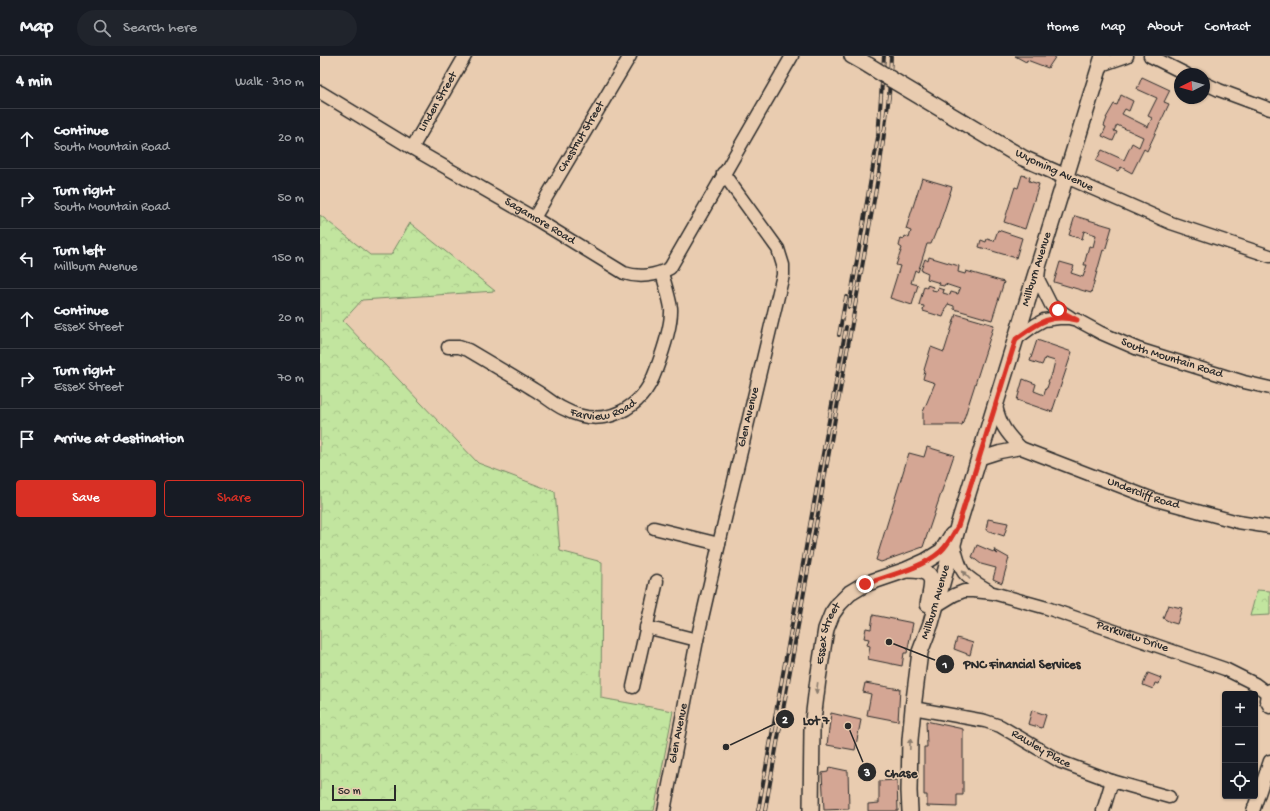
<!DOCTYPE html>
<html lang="en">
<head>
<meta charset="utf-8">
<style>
  body { margin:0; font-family:"Gochi Hand",sans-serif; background:#20242c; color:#f1f3f6 }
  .controls { position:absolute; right:12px; bottom:12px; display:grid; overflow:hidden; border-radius:4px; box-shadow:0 1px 3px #0004 }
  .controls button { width:36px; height:36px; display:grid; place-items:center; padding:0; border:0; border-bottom:1px solid #363941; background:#171b24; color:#f1f3f6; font:20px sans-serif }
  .compass { position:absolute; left:854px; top:12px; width:36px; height:36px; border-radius:50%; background:#171b24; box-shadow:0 1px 3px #0004; rotate:265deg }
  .scale { position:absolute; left:12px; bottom:10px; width:64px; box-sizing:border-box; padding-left:4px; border:2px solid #2b2b2b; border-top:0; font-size:11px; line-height:14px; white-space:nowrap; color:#2b2b2b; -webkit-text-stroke:3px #e9ccb0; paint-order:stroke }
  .stop { position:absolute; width:12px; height:12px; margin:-9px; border:3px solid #d93025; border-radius:50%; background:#fff }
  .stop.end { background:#d93025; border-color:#fff; box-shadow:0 1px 4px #0008 }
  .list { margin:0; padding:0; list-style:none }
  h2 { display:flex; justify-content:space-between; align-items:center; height:52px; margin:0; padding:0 16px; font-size:17px }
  h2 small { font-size:13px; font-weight:400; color:#9ea1a6 }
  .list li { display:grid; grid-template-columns:26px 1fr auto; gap:12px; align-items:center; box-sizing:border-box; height:60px; padding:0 16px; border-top:1px solid #363941 }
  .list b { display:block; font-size:15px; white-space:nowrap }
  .list p { margin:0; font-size:13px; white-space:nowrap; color:#9ea1a6 }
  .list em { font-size:13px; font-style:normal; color:#9ea1a6 }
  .actions { display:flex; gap:8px; padding:12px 16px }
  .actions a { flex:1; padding:9px 0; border:1px solid #d93025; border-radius:4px; text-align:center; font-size:14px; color:#d93025 }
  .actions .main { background:#d93025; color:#fff }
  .icon { flex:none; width:22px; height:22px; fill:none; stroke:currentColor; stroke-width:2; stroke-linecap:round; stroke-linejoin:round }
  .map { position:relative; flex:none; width:950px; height:755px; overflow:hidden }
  header { display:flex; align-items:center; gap:24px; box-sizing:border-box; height:56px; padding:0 20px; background:#171b24; border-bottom:1px solid #363941 }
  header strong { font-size:19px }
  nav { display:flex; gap:22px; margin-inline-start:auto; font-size:14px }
  .search { width:280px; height:36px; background:#20242c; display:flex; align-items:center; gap:10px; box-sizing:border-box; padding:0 14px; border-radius:22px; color:#9ea1a6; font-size:15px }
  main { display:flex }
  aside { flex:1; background:#171b24 }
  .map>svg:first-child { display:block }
  .forest { fill:url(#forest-crowns); stroke:#768865 }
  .building { fill:#d4a694; stroke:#2b2b2b }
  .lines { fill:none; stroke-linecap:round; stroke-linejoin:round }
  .minor-casing { stroke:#2b2b2b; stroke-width:15 }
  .major-casing { stroke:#2b2b2b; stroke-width:18 }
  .minor { stroke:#e9ccb0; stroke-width:12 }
  .major { stroke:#e9ccb0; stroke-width:15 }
  .rail-casing { stroke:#2b2b2b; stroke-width:4 }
  .rail { stroke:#e9ccb0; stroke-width:2.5; stroke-dasharray:8; stroke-linecap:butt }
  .major-bridge-casing { stroke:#2b2b2b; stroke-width:18; stroke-linecap:butt }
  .major-bridge { stroke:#e9ccb0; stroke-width:15 }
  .oneway { fill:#8a7c6e }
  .route { stroke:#d93025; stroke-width:5 }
  .labels { text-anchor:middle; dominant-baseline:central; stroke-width:3; stroke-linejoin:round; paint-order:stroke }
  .street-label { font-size:12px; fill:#2b2b2b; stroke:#e9ccb0 }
  .leader { fill:none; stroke:#2b2b2b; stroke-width:1.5 }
  .callout-dot { fill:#2b2b2b; stroke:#e9ccb0; stroke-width:1.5 }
  .mark-label { font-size:12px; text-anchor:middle; font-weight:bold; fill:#fff }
  .callout-label { font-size:13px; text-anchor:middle; font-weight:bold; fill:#2b2b2b; stroke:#e9ccb0; stroke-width:3; stroke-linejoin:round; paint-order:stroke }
</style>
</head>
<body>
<header>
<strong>Map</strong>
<div class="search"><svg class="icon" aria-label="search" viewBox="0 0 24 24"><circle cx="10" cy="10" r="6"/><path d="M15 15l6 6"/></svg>Search here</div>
<nav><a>Home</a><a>Map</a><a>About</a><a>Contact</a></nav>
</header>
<main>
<aside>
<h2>4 min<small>Walk · 310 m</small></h2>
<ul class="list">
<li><svg class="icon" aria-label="ahead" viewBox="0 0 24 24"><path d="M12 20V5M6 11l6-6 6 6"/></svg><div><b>Continue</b><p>South Mountain Road</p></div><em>20 m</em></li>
<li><svg class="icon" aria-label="right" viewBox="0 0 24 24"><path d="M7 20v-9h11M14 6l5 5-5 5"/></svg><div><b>Turn right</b><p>South Mountain Road</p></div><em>50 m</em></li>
<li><svg class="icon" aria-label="left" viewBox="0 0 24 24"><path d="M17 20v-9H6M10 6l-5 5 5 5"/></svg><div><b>Turn left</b><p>Millburn Avenue</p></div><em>150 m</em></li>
<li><svg class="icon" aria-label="ahead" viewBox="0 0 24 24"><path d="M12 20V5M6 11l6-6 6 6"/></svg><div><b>Continue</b><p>Essex Street</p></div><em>20 m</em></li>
<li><svg class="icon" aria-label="right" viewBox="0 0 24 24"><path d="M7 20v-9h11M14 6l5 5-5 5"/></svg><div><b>Turn right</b><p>Essex Street</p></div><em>70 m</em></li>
<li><svg class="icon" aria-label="arrive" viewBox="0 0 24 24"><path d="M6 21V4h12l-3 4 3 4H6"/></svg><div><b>Arrive at destination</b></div></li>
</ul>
<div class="actions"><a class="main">Save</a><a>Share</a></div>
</aside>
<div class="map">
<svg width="950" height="755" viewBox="0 0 950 755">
  <defs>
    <pattern id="forest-crowns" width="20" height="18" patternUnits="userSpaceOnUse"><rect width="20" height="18" fill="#c2e59f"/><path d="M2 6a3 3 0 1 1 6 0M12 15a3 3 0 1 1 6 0" fill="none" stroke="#a7c589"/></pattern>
  </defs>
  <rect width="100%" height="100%" fill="#e9ccb0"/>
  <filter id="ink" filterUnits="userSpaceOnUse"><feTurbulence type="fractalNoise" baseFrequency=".025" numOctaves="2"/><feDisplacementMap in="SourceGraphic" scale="8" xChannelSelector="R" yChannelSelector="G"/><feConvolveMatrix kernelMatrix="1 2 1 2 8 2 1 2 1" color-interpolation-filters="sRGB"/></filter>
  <g filter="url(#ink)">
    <path class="forest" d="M0 159 50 199H71L90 167 175 235 42 244 23 265 158 407 235 436 240 495 282 506 281 642 353 655 334 755H0Z
      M937 534 950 535V559L930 560Z"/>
    <path class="building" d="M695 0H736L728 12 707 4 706 6Z
      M822 21 850 34 844 46 849 48 827 95 824 93 812 117 801 111 798 115 776 105 782 94 804 104 812 87 819 91 823 81 797 69 794 75 797 76 793 85 782 80 786 71 784 70 787 62H786L794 48 797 49 801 39 813 45 809 55 805 53 802 58 828 71 832 62 828 60 837 42 817 33Z
      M702 119 710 121 709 125 719 128 705 173 684 166 695 131 698 132Z
      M602 122 632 131 618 173H617L611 188H607L598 216 595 214 591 227 598 229 592 249 570 242 580 210 576 209 582 192 579 190 581 182 584 183 585 180 589 182 591 175 586 173Z
      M755 160 792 171 785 195 783 194 771 237 734 226 740 206 754 210 751 217 763 221 767 209H764L769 190 773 191 776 179 764 175 762 183 749 179Z
      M678 174 702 182 696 202 659 191 661 184 666 186 667 183 674 185Z
      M609 201 639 210 638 216 645 218 646 215 684 226 672 264 634 253V250L628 248 623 261 603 255 604 250 599 249 604 230 607 232V229L613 231 612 234 617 235 618 232 624 234 623 237 630 239 631 236 638 238 640 233 625 228 624 230 619 229 620 227 607 223 608 217 601 214 605 203 608 205Z
      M636 258 674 269 642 369H603V356L615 327 603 323 605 315 604 314 611 291 624 296Z
      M717 284 752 296 732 356 697 344 703 323 716 328 714 335 724 339 726 332H727L729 326H728L731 318H732L735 305 725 302 722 309 710 305Z
      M607 391 634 399 603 491 561 506 556 504 589 397 604 401Z
      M668 463 688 467 684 480 666 474Z
      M657 489 678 498 673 493 689 502 682 527 673 523 676 512 661 508 652 501Z
      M848 549 862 552 857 568 850 566 843 562Z
      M553 559 593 567 587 597H584L582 610 548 603 550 590 547 589 549 583 544 582 546 572 551 573Z
      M637 582 653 587 650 599 634 593Z
      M828 617 841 622 839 628 835 627 833 633 823 629Z
      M545 627 580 633 578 665 547 659 551 638 543 636Z
      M712 654 726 659 722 672 708 668Z
      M511 657 541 664 535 694 507 689Z
      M606 665 643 673V739H637V751L607 750V739H604V691H607Z
      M509 711 528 715 529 753 504 754 502 717 508 716Z
      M577 724 578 755H548V748L559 747V725Z"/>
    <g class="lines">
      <defs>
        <g id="minor">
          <path d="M830 0 866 18"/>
          <path d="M781 9 807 0"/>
          <path d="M884 27 899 34 950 53"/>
          <path id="s1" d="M0 36 92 92 214 162 304 217C319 222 336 220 350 212L472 0"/>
          <path id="s2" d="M92 92 145 0"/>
          <path d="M746 121 851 167 950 200"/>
          <path id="s3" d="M214 162 310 0"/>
          <path d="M719 213 718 223 731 249 750 261"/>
          <path id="s4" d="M696 283 715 269 724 264 739 262H749L757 264 781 277 818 293 924 326 950 332"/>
          <path id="s5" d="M128 291H139L148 294C170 307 192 320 213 333 224 339 233 348 244 353 283 374 322 354 336 314 342 298 352 269 351 252 349 240 345 228 342 217"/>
          <path d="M676 350C680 369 687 378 701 392"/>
          <path id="s6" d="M658 403 680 396 701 392 836 444 918 466 950 471"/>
          <path d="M334 472 399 488"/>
          <path d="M634 489C641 518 642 519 668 534"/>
          <path id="s7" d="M616 550 634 539 644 535H653L673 537 727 552 905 613 935 628 947 637"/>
          <path d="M326 571 377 584"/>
          <path d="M313 631 337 525"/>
          <path d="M950 634 947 637 946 644 950 651"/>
          <path id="s8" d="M593 652 665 665 680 670 741 706 792 725 849 741"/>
          <path id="s9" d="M344 755 377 584 399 488 463 219V209L458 193 403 117"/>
          <path d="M783 755 792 725"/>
          <path d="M933 755 950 705"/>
        </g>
        <g id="major">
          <path d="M532 0 548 9"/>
          <path d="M574 25 703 102 746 121"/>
          <path d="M587 514C616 514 614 523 608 548"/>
          <path id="s10" d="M491 755 492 672 498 623 506 573 512 558 519 548 530 537 545 528 586 514 606 505 622 495 632 479"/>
          <path id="s11" d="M590 755 589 735 590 684 593 652 600 596 611 567 638 470 783 0"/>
        </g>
      </defs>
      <use href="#minor" class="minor-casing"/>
      <use href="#major" class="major-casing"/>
      <use href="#minor" class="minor"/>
      <use href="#major" class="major"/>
      <defs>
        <path id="rail" d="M529 251 558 81 564 0
          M519 279 526 241
          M438 755 526 271
          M445 755 559 116 569 40 571 0"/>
      </defs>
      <use href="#rail" class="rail-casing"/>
      <use href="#rail" class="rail"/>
      <defs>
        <path id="major-bridge" d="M548 9 574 25"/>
      </defs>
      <use href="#major-bridge" class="major-bridge-casing"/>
      <use href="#major-bridge" class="major-bridge"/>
    </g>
    <defs><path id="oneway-solid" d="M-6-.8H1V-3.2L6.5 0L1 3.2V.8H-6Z"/></defs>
    <g class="oneway">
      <use href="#oneway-solid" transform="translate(646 519) rotate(-133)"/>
      <use href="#oneway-solid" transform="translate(497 632) rotate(97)"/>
      <use href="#oneway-solid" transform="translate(590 688) rotate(-88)"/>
    </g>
  </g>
  <g class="lines" filter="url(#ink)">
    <path class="route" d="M545 528C570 519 601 513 621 495 628 489 633 478 638 470L696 283C717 268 729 257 757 264L738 254"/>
  </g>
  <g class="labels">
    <g class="street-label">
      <text stroke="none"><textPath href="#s2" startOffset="53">Linden Street</textPath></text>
      <text stroke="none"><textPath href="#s3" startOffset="94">Chestnut Street</textPath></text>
      <text transform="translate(734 115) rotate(25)">Wyoming Avenue</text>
      <text stroke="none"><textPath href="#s1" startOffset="255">Sagamore Road</textPath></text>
      <text stroke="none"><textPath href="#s11" startOffset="560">Millburn Avenue</textPath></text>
      <text stroke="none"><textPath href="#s4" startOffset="170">South Mountain Road</textPath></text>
      <text stroke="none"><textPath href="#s5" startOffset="175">Farview Road</textPath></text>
      <text stroke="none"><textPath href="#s9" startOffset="403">Glen Avenue</textPath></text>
      <text stroke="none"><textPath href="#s6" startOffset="175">Undercliff Road</textPath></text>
      <text stroke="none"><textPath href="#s11" startOffset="212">Millburn Avenue</textPath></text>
      <text stroke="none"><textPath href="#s10" startOffset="179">Essex Street</textPath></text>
      <text stroke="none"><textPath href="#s7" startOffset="207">Parkview Drive</textPath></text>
      <text stroke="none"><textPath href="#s9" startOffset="79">Glen Avenue</textPath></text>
      <text stroke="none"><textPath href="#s8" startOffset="136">Rawley Place</textPath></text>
    </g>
  </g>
  <path class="leader" d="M569 586L625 608M406 691L465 663M528 670L547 716"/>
  <g class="callout-dot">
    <circle cx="569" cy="586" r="4"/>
    <circle cx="406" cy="691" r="4"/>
    <circle cx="528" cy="670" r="4"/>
    <circle cx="625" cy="608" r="10"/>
    <circle cx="465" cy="663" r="10"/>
    <circle cx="547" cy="716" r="10"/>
  </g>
  <g class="mark-label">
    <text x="625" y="612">1</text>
    <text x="465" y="667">2</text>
    <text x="547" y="720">3</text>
  </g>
  <g class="callout-label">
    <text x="702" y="612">PNC Financial Services</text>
    <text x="496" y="668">Lot 7</text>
    <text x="581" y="721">Chase</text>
  </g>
</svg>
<div class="controls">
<button>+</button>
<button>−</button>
<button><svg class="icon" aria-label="locate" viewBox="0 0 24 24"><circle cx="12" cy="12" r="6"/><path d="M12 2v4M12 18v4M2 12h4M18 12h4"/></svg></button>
</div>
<svg class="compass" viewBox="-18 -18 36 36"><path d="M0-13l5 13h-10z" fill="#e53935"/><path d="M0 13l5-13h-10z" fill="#9ea1a6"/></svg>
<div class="scale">50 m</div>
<div class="stop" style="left:738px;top:254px"></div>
<div class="stop end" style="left:545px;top:528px"></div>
</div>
</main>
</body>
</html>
